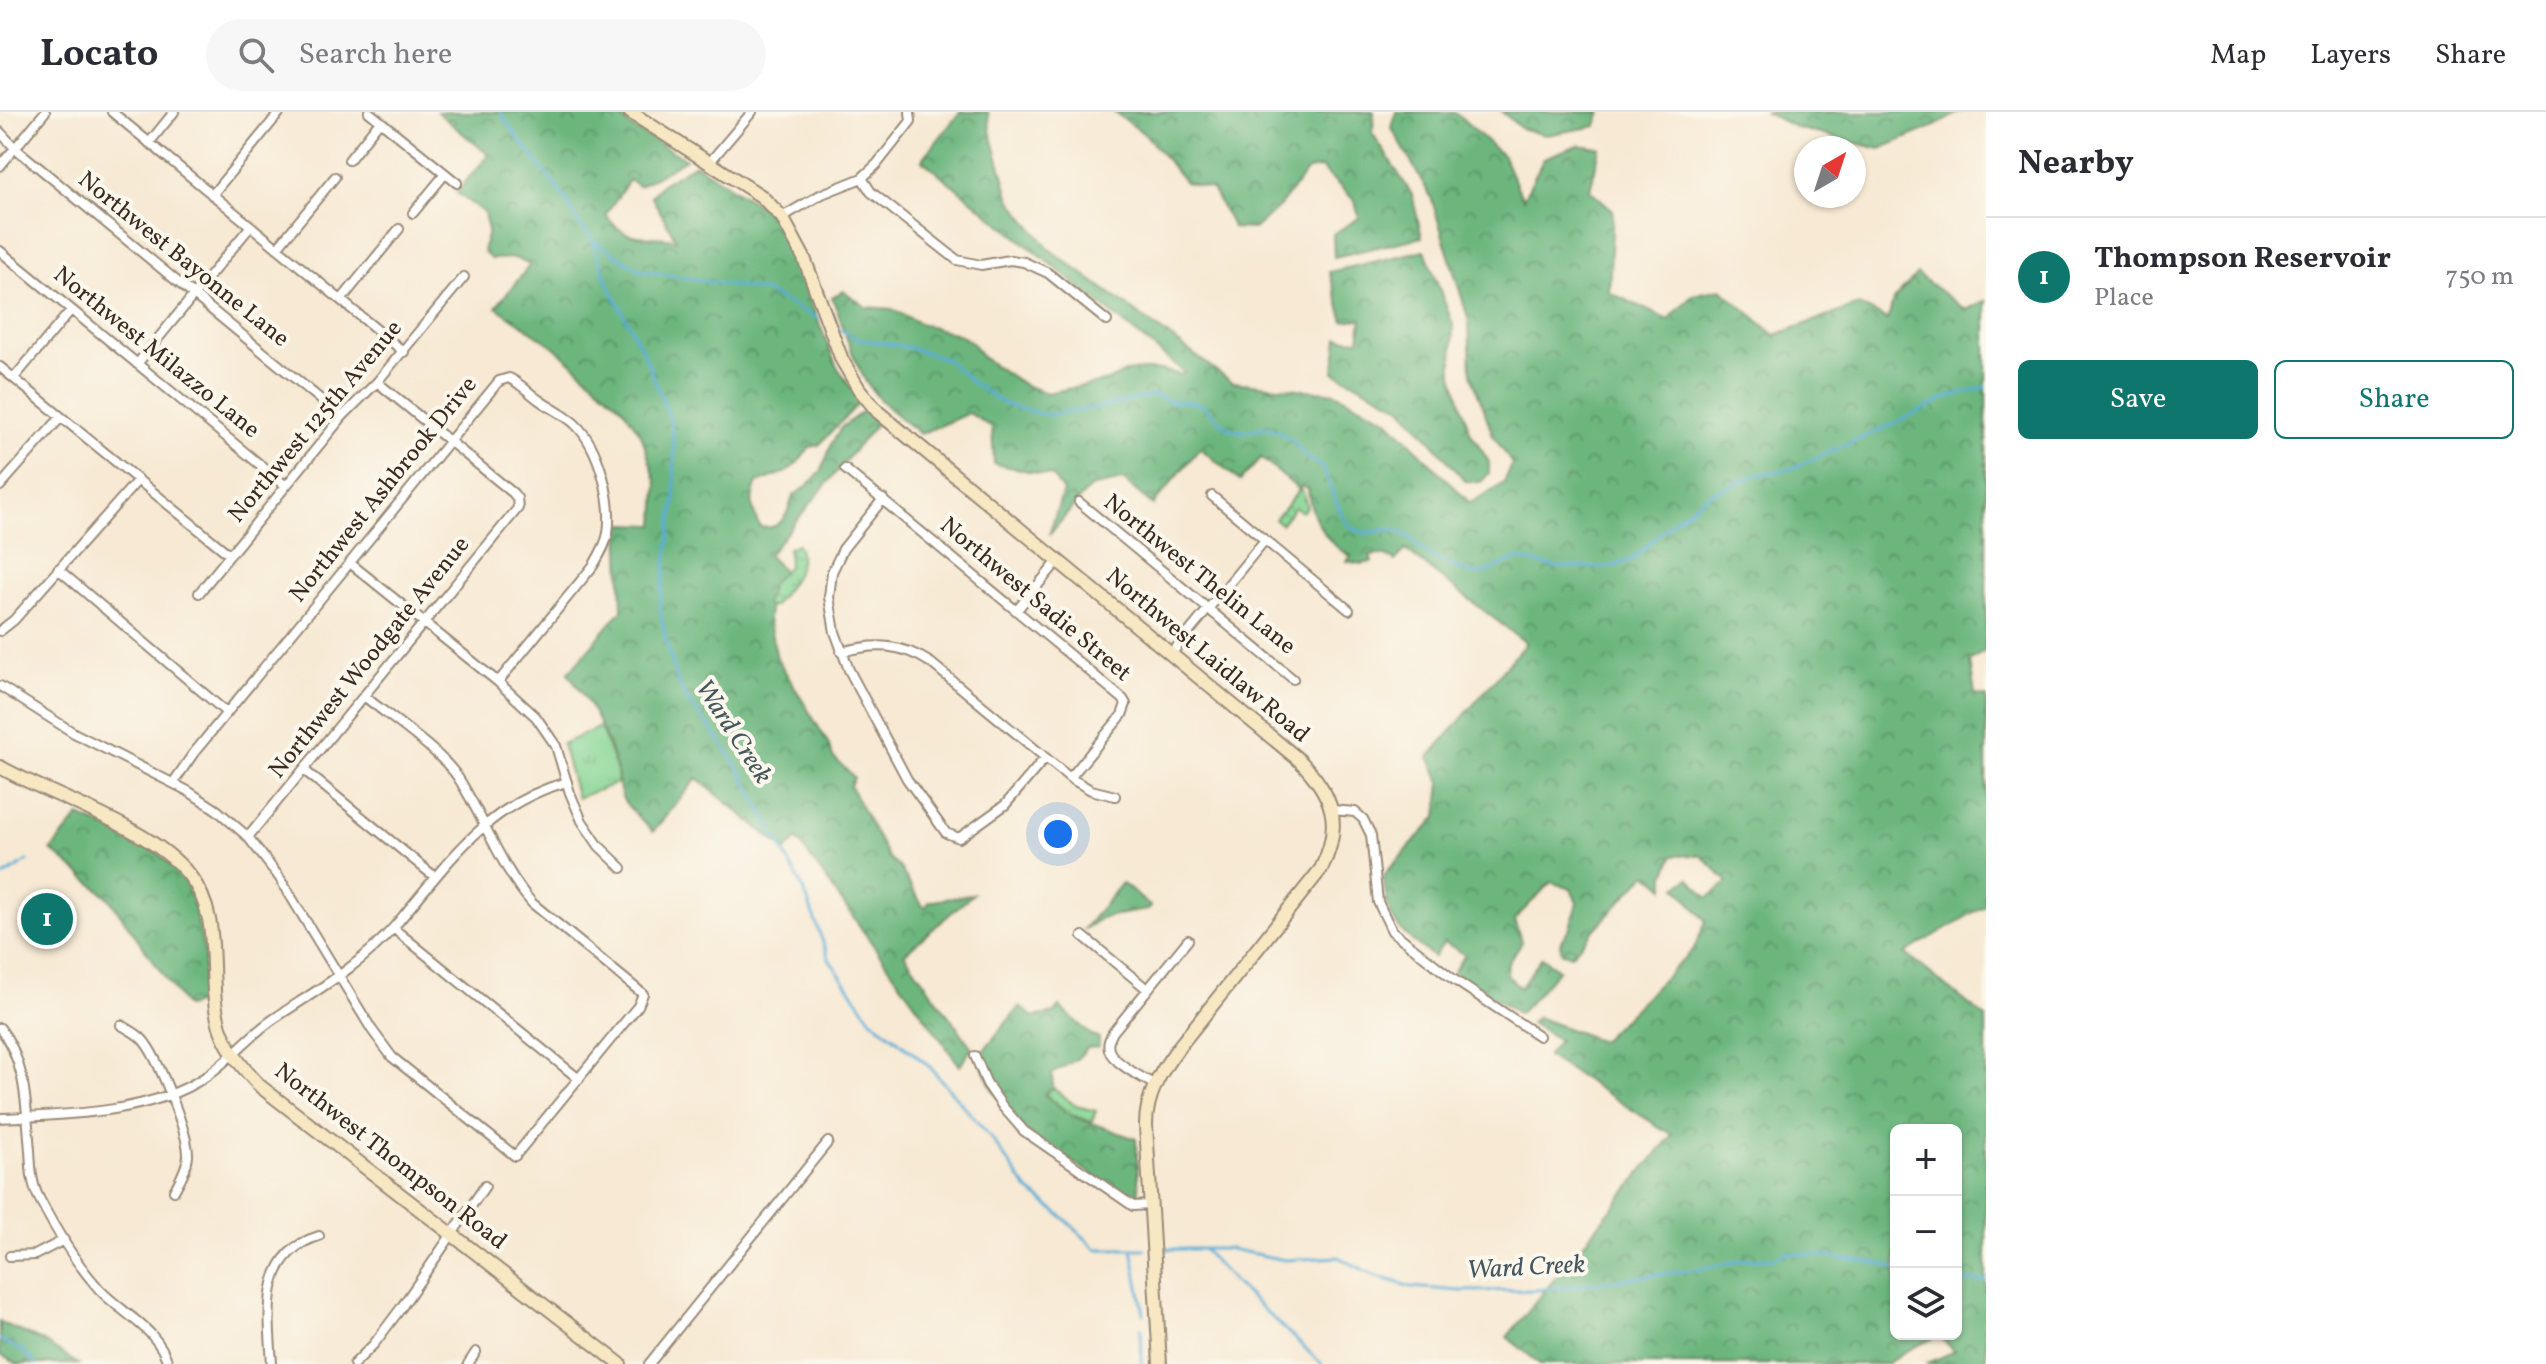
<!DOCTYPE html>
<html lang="en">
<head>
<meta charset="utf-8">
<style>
  body { margin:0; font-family:Vollkorn,serif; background:#f7f7f7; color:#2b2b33 }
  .controls { position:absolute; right:24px; bottom:24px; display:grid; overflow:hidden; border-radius:12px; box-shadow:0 2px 6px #0004 }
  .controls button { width:72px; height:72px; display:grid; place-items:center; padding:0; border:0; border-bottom:2px solid #e1e1e2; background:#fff; color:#2b2b33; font:40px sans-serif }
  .compass { position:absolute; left:1794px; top:24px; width:72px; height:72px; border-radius:50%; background:#fff; box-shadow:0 2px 6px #0004; rotate:39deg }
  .you { position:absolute; left:1058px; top:722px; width:28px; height:28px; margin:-20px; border:6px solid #fff; border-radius:50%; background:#1a73e8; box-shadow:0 0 0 12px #1a73e833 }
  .badge { display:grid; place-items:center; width:52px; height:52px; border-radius:50%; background:#0f766e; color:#fff; font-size:26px; font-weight:700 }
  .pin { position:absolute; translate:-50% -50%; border:4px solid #fff; box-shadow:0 2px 8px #0006 }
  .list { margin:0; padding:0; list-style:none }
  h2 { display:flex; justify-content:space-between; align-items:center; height:104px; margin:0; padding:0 32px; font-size:34px }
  h2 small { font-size:26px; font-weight:400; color:#7c7c81 }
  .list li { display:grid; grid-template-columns:52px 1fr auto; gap:24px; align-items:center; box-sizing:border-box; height:120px; padding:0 32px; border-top:2px solid #e1e1e2 }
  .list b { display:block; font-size:30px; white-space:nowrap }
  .list p { margin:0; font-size:26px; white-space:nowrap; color:#7c7c81 }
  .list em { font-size:26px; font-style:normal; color:#7c7c81 }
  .actions { display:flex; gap:16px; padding:24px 32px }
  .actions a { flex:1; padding:18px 0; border:2px solid #0f766e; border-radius:12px; text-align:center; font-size:28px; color:#0f766e }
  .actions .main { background:#0f766e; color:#fff }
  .icon { flex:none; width:44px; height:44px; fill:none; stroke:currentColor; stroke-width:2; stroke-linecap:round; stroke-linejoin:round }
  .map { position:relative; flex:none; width:1986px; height:1252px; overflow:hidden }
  header { display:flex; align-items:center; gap:48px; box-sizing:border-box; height:112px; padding:0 40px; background:#fff; border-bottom:2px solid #e1e1e2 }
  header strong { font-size:38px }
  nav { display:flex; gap:44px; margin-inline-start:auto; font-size:28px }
  .search { width:560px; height:72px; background:#f7f7f7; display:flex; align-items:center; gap:20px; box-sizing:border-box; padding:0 28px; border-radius:44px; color:#7c7c81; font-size:30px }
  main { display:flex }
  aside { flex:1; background:#fff }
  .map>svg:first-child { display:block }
  .grass { fill:url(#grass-tufts); stroke:#608059; stroke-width:2 }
  .forest { fill:url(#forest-crowns); stroke:#54704e; stroke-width:2; fill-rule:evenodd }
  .wetland { fill:url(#wetland-marsh); stroke:#608059; stroke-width:2 }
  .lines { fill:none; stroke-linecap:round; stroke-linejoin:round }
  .stream { stroke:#5badd6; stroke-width:3 }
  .street-casing { stroke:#998a78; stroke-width:12 }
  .secondary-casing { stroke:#998a78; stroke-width:16 }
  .street { stroke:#fff; stroke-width:8 }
  .secondary { stroke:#f7e8c3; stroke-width:12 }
  .labels { text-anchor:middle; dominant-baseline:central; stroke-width:8; stroke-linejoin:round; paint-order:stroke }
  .street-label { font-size:24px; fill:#3b2a1e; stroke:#fbf7ec }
  .water-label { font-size:26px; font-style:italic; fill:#46585e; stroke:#fbf7ec }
</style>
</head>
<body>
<header>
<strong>Locato</strong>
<div class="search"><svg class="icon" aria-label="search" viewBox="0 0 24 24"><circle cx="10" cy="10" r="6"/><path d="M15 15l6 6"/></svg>Search here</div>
<nav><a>Map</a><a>Layers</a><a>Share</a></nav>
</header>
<main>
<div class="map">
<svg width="1986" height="1252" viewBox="0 0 1986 1252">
  <defs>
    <pattern id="grass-tufts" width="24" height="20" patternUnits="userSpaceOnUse" patternTransform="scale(2)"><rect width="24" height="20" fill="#86d594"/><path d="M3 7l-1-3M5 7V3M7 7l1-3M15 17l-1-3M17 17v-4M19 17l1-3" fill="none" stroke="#75b77f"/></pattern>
    <pattern id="forest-crowns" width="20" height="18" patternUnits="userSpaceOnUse" patternTransform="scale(2)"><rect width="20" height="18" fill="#6cb67e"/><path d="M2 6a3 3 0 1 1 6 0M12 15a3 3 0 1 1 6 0" fill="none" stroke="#5a9467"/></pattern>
    <pattern id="wetland-marsh" width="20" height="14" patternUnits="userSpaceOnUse" patternTransform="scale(2)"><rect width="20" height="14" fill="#86d594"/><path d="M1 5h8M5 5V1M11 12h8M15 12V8" fill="none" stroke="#75b77f"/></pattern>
  </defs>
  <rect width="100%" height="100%" fill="#fbf7ec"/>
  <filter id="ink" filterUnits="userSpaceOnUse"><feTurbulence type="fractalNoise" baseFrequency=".0125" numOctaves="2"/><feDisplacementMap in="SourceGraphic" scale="16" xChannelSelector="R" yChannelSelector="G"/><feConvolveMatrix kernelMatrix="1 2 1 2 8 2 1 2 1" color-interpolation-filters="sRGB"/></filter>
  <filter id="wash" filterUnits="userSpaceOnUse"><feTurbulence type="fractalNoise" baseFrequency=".006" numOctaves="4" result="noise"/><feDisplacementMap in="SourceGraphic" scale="32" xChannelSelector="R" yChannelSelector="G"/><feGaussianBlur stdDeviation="1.8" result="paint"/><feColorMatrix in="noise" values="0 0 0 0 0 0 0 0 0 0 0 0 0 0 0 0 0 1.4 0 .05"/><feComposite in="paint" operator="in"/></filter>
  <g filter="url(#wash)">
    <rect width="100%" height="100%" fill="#f7e9d3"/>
    <path class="grass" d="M600 615 617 659 618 671 577 686 562 632Z"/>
    <path class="forest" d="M437 0H615L634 17 686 47 639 74 629 68 606 103C626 132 645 122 676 127L651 84 662 72 695 52 762 95 781 116 836 253 860 290 819 333 810 335 798 350 787 360 757 371C749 388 752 400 760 415 782 419 788 402 793 384L807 374 821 360 832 331 842 315 866 297 876 312 768 443 781 456 785 463 770 489 768 507 777 546 828 631 833 645 854 665 850 674 888 745 900 756 922 793 926 795 929 790 973 782 904 842 972 936 960 954 797 727 786 739 697 666 653 720C644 710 630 699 623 687 618 677 619 667 616 656 607 623 589 589 568 561L622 498 619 412 655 413 657 372 641 322 622 295 553 234 496 195 530 153 515 146 491 147 483 139 488 119 484 101 456 80 489 43Z
      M960 0H988L990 18 1010 87 1049 137 1232 270 1335 281 1387 307 1470 391 1504 371 1512 352 1493 323 1471 262 1469 209 1431 85 1392 16 1396 0H1455L1503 44 1523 87 1544 46 1578 33 1600 36 1590 78 1613 98 1609 180 1668 208 1693 183 1721 177 1775 223 1859 193 1888 208 1893 188 1917 162 1966 198 1986 188V538L1970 549 1975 583 1986 585V793L1905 841 1986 906V1252H1926L1955 1239 1938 1224 1904 1240 1887 1252H1540L1507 1225 1672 1023 1547 944 1559 928 1531 911 1537 905 1601 929 1694 837 1706 809 1677 775 1689 766 1708 786 1728 770 1701 743 1673 744 1665 763V776L1647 761 1571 843 1562 841 1560 831 1570 815 1577 791 1571 777 1551 770 1514 808 1522 830 1508 851 1507 863 1520 876 1542 845 1559 858 1519 902 1453 860 1465 843 1444 830 1434 845C1399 819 1385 810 1384 763L1437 705 1441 671 1429 645 1526 531 1405 438 1395 449C1386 443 1381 442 1370 444L1372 450 1361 452 1347 449 1351 444C1326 432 1310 404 1308 377L1302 374 1298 377 1261 346 1240 369 1200 336 1153 393 1123 368 1090 375 1049 423 1063 379 1052 364 994 352 992 316 969 301 920 322C906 310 889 299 877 284 855 260 844 215 832 185L844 179 866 195 892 197 919 211 962 224 972 231 982 245 1024 273 1047 281 1108 269 1125 260 1142 258H1162L1181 263 1184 260 922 48ZM1896 1018H1956V1222H1896Z
      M1114 0H1374L1373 22 1412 83 1422 125 1334 145 1333 122 1359 106 1355 89 1321 56 1308 58 1279 95 1254 117 1233 116 1212 77 1185 70 1146 23Z
      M1502 0H1601L1596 14 1546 23 1522 17Z
      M1764 0H1960L1935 14 1880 37 1797 16Z
      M1425 138 1453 213 1452 259 1469 318 1489 350V361L1481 370 1465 369 1402 295 1334 260 1338 226 1359 228 1362 207 1344 209 1329 160Z
      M79 704 121 722 158 741 184 766 195 798 205 842 200 891 186 895 108 785 51 738Z
      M1122 771 1151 795 1148 798 1103 805 1083 818Z
      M1020 894 1033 905 1055 901 1060 895 1092 924 1099 926V935L1087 936 1078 946 1052 962 1053 976 1045 983 1072 1004 1136 1027 1139 1084 1121 1080 1048 1035 1025 1018 993 978 978 945Z
      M0 1210 42 1229 78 1252H18L0 1243Z"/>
    <path class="wetland" d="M1300 377 1303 380 1307 395 1302 400 1295 395 1281 412 1275 407Z
      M797 432C809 455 787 475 774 494H767L765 492 772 471 789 453 788 436Z
      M1053 976 1076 994 1096 999 1092 1010 1071 1003 1045 982Z"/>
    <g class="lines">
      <path class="stream" d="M501 0 504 7 567 89 579 112 592 127 606 167 646 246 670 307 674 330 675 387 660 493 665 526 677 567 686 587 710 615 740 658 804 778 829 847 871 907 929 954 992 1027 1027 1077 1064 1106 1096 1137H1145
        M592 128 640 158 764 179 819 207
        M838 217 858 227 907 235 946 247 973 271 1006 293 1047 303 1096 296 1155 283 1172 290 1187 289 1204 294 1226 315 1241 320 1264 315 1278 319 1295 331 1305 344 1322 355 1341 401 1347 411 1353 417 1366 421 1391 417 1405 422 1430 444 1472 462 1484 461 1517 447 1556 455H1611L1633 447 1674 408 1710 382 1757 363 1790 357 1887 315 1946 286 1986 275
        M0 764H4L27 749
        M1132 1137 1144 1202
        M1161 1137H1230L1285 1148 1338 1145 1374 1163 1411 1175 1460 1179 1536 1178 1573 1174 1699 1157 1749 1147 1777 1146 1784 1141 1818 1143 1882 1152 1896 1156
        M1204 1138 1237 1173 1322 1252
        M1956 1169H1986
        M1141 1216 1142 1252
        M0 1228 23 1239 35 1252"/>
    </g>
  </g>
  <g filter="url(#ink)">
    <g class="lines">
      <defs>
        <path id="street" d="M112 0 404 240
          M369 0 457 71
          M0 20 15 36 342 305
          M149 31 174 0
          M349 48 380 9
          M709 51 752 0
          M0 54 45 0
          M862 66 871 80 957 148 981 153 1010 148 1024 150 1048 161 1107 209
          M212 83 280 0
          M413 101 445 62
          M782 105 822 82 862 66 877 52 911 9 910 0
          M277 136 335 65
          M0 139 286 374
          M341 188 399 117
          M137 252 250 115
          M0 255 230 443
          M14 266 71 198
          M845 357 1123 587 1126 592 1122 603 1070 666
          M0 374 61 305
          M1212 384 1349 498
          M883 387 843 437 832 460 829 485 835 520 849 558 907 667 946 721 959 726 1005 693 1045 646
          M1079 390 1293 567
          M350 451 498 570 536 605 556 634 570 681 582 709 599 734 622 756
          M58 457 227 601
          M199 481 342 305 377 270 464 165
          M1017 498 1058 449
          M0 519 14 508 137 369
          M841 540C875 531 901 531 931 551L1070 666 1091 678 1115 684
          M1171 542 1265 428
          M0 574 74 621 188 679 217 698 248 725 279 765 372 918 392 945 515 1044 638 894 643 882 532 791C500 755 484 705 457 664 438 637 391 606 364 584
          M304 658 435 765
          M173 671 193 642 499 269 509 266C520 271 529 281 539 288 550 296 564 302 575 312 599 335 613 388 608 421 606 433 599 444 593 454L498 570
          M1332 698 1355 700 1363 707 1371 723 1378 790 1392 819 1453 867 1539 924
          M248 725 518 396 517 386 513 381 377 270
          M393 816 579 967
          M1083 824 1147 877
          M121 913C128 917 136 921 142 927 157 942 189 1023 188 1044 187 1056 180 1068 174 1079
          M0 916C27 950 26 997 30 1038 31 1055 31 1071 39 1086 55 1117 76 1151 99 1177 122 1202 159 1217 168 1252
          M975 944 987 972 1003 995 1024 1019 1133 1094 1150 1093
          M1155 973C1143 966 1113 951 1109 938 1107 931 1110 926 1113 920L1188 828
          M0 1006C65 1003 150 1002 205 965 230 948 249 923 275 906 317 878 360 854 394 815 446 754 485 692 567 670
          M10 1144 35 1143 64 1128
          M272 1252C269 1203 259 1142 319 1124
          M354 1252 374 1232 401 1196 485 1074
          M468 1252 476 1240
          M649 1252 828 1030"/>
        <path id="secondary" d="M630 0 761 84 782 105 804 146 842 248 859 277 878 300 1299 648C1334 683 1343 713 1321 757L1178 936C1161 959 1146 983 1146 1013L1160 1252
          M0 655C55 686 151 715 189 763 225 807 205 865 220 915 228 939 244 958 261 975L620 1252"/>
      </defs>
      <use href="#street" class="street-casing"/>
      <use href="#secondary" class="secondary-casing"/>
      <use href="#street" class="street"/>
      <use href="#secondary" class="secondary"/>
    </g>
  </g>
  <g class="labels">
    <g class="street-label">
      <text transform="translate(183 148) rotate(39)">Northwest Bayonne Lane</text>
      <text transform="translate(156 241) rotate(39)">Northwest Milazzo Lane</text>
      <text transform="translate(316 310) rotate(-50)">Northwest 125th Avenue</text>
      <text transform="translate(384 378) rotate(-51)">Northwest Ashbrook Drive</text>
      <text transform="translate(1199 463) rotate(39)">Northwest Thelin Lane</text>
      <text transform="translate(1035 488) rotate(40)">Northwest Sadie Street</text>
      <text transform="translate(1207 544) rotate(40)">Northwest Laidlaw Road</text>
      <text transform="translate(370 546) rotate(-51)">Northwest Woodgate Avenue</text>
      <text transform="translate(390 1045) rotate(38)">Northwest Thompson Road</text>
    </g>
    <g class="water-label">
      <text transform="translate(733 620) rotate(57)">Ward Creek</text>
      <text transform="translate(1526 1156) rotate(-3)">Ward Creek</text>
    </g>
  </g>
</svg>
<div class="controls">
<button>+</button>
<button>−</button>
<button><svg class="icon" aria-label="layers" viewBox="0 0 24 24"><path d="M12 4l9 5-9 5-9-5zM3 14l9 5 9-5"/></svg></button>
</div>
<svg class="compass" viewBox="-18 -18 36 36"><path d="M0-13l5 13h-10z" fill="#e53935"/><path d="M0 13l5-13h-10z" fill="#7c7c81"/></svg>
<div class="you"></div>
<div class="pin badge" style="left:47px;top:807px">1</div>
</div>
<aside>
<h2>Nearby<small></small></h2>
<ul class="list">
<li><span class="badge">1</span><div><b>Thompson Reservoir</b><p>Place</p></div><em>750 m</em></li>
</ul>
<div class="actions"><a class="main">Save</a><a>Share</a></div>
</aside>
</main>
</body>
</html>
